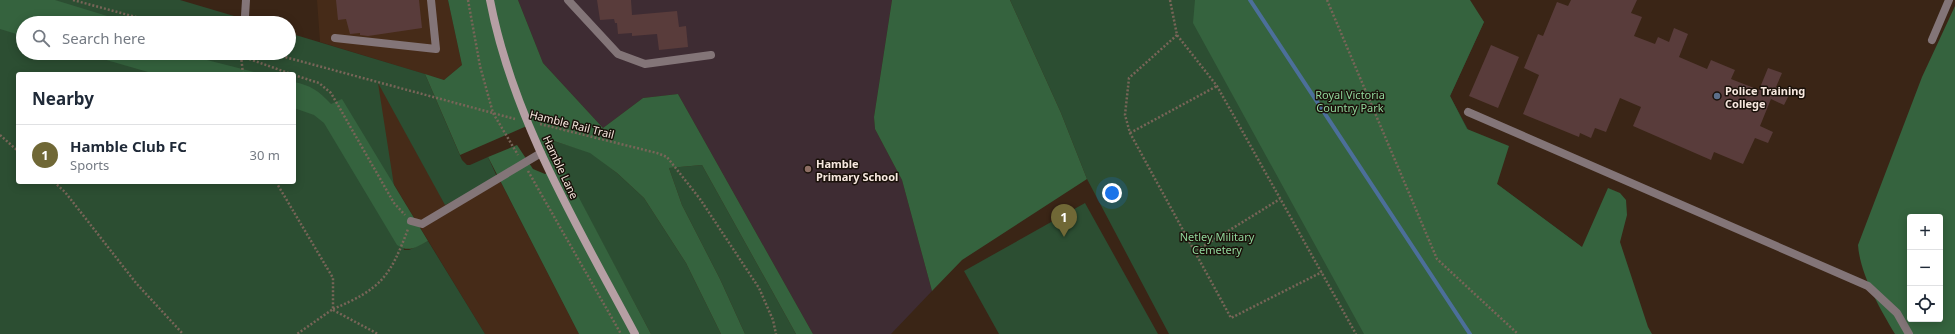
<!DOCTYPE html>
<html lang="en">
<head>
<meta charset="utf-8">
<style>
  body { margin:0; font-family:"Noto Sans",sans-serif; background:#f6f6f7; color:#1f2937 }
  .controls { position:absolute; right:12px; bottom:12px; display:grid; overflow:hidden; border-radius:4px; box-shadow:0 2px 10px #0003 }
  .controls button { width:36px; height:36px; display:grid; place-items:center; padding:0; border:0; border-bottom:1px solid #e0e1e3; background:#fff; color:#1f2937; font:20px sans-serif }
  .you { position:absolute; left:1112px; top:193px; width:14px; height:14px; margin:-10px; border:3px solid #fff; border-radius:50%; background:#1a73e8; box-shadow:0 0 0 6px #1a73e833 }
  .badge { display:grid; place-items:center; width:26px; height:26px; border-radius:50%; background:#706836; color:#fff; font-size:13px; font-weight:700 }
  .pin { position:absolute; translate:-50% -33px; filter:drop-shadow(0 1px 2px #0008) }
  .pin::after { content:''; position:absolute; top:21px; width:14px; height:12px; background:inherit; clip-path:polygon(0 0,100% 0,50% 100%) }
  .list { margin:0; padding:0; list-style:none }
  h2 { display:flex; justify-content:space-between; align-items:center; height:52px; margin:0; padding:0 16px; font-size:17px }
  h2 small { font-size:13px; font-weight:400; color:#747a83 }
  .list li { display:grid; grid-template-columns:26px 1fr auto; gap:12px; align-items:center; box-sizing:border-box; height:60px; padding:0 16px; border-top:1px solid #e0e1e3 }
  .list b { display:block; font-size:15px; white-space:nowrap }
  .list p { margin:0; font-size:13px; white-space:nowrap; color:#747a83 }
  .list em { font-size:13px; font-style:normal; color:#747a83 }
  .icon { flex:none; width:22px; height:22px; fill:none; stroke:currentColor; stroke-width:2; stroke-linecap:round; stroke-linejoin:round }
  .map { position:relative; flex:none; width:1955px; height:334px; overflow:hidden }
  .search { position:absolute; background:#fff; box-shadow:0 2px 10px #0003; left:16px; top:16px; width:280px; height:44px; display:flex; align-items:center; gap:10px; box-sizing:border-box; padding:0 14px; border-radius:22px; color:#747a83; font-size:15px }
  .panel { position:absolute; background:#fff; box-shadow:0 2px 10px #0003; left:16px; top:72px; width:280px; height:112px; border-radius:4px }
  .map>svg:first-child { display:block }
  .built { fill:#462b18 }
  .education { fill:#3e2c33 }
  .green { fill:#2c4e32; fill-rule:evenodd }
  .forest { fill:#35633e; fill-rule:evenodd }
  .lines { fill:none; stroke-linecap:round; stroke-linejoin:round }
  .stream { stroke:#4c6f9a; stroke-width:4 }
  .building { fill:#593c3b }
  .path { stroke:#786558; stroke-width:2.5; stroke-dasharray:2 2; stroke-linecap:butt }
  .lane { stroke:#837578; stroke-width:8 }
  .street { stroke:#837578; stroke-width:8 }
  .secondary { stroke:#b69fa4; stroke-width:8 }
  .service-dot { fill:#5c6f8a; stroke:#1a110a; stroke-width:1.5 }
  .education-dot { fill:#8d6e63; stroke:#1a110a; stroke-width:1.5 }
  .labels { text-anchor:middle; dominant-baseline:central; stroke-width:3; stroke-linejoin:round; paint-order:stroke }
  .poi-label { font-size:11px; font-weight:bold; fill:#f7e8df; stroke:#1a110a; text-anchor:start }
  .park-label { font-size:11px; fill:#90d69b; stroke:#1a110a }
  .street-label { font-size:11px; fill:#f7e8df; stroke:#1a110a }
</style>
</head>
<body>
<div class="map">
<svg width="1955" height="334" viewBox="0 0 1955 334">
  <rect width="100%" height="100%" fill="#3a2516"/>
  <path class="built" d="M317 0H448L462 65 444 80 320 42Z
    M378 82 445 204 498 177 579 334H485L342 99Z"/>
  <path class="education" d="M518 0H892L874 117 875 129 902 180 932 291 891 334H813L678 94 643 98 603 128 543 63Z"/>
  <path class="green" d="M0 0H180L258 23H23V53H289V33L425 74 462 160 467 165H470L488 157 498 179 445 205 378 83 404 250H409L428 241 485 334H0ZM18 74H294V182H18Z
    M1010 0H1468L1484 22 1450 96 1497 184 1599 260 1623 334H1169L1087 179 1061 113Z
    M547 139 590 152 617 173 644 198 686 263 721 334H651Z
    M702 165 796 334H745L720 279 682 205 669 168Z
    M1085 203 1158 334H999L964 271Z"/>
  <path class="forest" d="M0 0H55L130 23H23V36L0 29Z
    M448 0H518L543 63 603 128 643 98 678 94 813 334H796L702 165 669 168 682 205 720 279 745 334H721L686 263 644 198 617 173 590 153 548 139 651 334H579L488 157 517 145 533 169 545 174 549 172 529 125 460 155 425 74 444 80 462 65Z
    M892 0H1010L1061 113 1087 179 962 260 932 291 902 180 875 129 874 117Z
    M1195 0H1470L1484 22 1450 96 1467 129 1509 146 1497 184 1582 247 1608 188 1620 193 1626 200 1627 215 1620 242 1648 327 1652 334H1364L1193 23Z
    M1955 6V334H1895C1880 309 1860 274 1858 245L1922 77ZM1910 217H1940V319H1910Z
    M82 53H199L203 59 262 74H155Z
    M294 82C310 85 319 91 331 104L342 99 428 241C416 247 409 253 397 245L324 123 314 115 294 108Z"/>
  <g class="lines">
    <path class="stream" d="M1250 0 1470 334"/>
  </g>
  <path class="building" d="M336 0H419L422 28 368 36 360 35V33L350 34 346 19 338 20Z
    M597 0H631L632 15 677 11 679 27 686 26 688 47 659 50 657 34 632 36V33L618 34 617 23H615L614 19 600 20Z
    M1571 0H1637L1631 13 1642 17 1634 36 1655 44 1658 37 1669 42 1674 28 1688 34 1679 57 1707 69 1711 60 1735 70 1731 79 1759 90 1768 68 1782 73 1776 87 1790 93 1784 105 1771 99 1760 126 1773 132 1768 143 1755 138 1743 164 1714 152 1711 160 1633 126 1641 107 1620 98 1606 132 1595 128 1591 138 1580 133 1579 137 1523 114 1539 75 1524 68 1538 34 1543 36 1557 2 1568 6Z
    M1491 45 1519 57 1498 108 1469 96Z"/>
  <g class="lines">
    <path class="path" d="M73 0 158 23
      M468 0 480 66 493 113 518 155
      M1170 0 1177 35 1217 86 1356 334
      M1327 0 1437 259 1518 334
      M1177 35 1129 78 1125 115 1130 133 1231 318 1322 272
      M242 53 241 56 291 74
      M270 53 515 119
      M241 56 243 74
      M294 75 319 83 331 93 394 203 405 215
      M540 124 657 153 667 157 700 199 759 288 773 320 776 334
      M1130 133 1217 86
      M0 135 18 151
      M528 171 621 334
      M54 182 65 192 136 283 183 334
      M276 182 333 278V309L297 334
      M1194 252 1280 199
      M333 309C381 289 390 277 408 229
      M333 310 378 334"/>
    <path class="lane" d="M568 0 618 54 645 64 711 55
      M335 38 436 49 431 0
      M1932 40 1949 0
      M1468 112 1868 286 1897 313 1909 334
      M411 221 422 224 541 153"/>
    <path class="street" d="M245 16 246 0"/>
    <path class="secondary" d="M490 0C513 120 578 227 635 334"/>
  </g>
  <circle class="service-dot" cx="1717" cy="96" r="4"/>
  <circle class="education-dot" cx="808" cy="169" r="4"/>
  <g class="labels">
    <g class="poi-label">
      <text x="1725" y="90">Police Training<tspan x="1725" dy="13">College</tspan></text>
      <text x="816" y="163">Hamble<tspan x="816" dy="13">Primary School</tspan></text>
    </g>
    <g class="park-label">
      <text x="1350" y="94">Royal Victoria<tspan x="1350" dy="13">Country Park</tspan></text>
      <text x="1217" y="236">Netley Military<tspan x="1217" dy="13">Cemetery</tspan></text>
    </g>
    <g class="street-label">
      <text transform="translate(572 124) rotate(14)">Hamble Rail Trail</text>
      <text transform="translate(561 167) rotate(65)">Hamble Lane</text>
    </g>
  </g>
</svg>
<div class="controls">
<button>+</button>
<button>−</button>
<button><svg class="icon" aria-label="locate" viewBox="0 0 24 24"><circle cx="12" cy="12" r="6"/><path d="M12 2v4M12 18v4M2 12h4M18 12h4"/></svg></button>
</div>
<div class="you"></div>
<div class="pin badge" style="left:1064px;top:237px">1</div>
<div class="search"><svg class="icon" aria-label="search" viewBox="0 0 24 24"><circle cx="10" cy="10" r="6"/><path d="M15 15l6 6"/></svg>Search here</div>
<section class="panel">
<h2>Nearby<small></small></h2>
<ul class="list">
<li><span class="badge">1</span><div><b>Hamble Club FC</b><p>Sports</p></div><em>30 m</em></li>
</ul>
</section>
</div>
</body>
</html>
